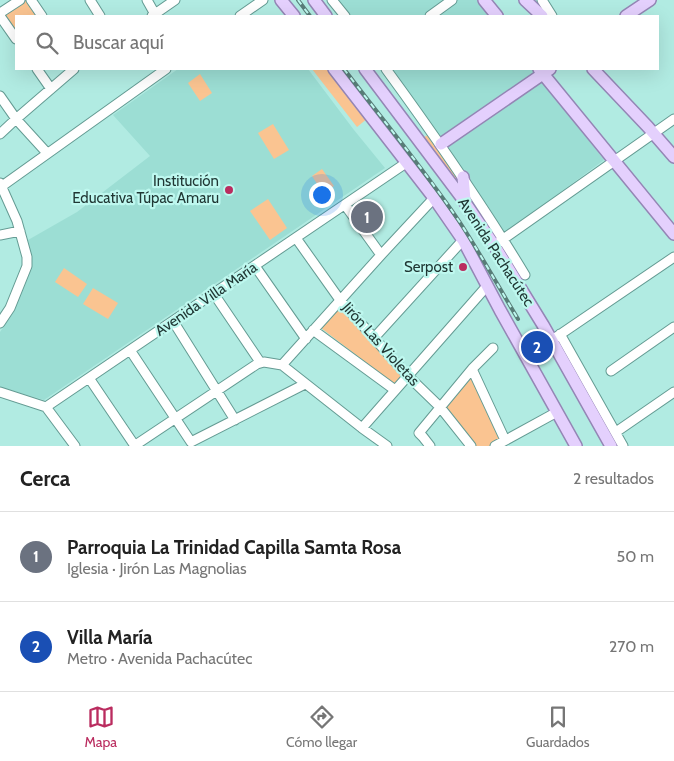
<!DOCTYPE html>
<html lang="es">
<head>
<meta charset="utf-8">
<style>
  body { margin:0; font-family:Cabin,sans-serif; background:#f2f2f2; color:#222 }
  .you { position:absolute; left:321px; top:194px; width:18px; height:18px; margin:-12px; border:4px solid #fff; border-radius:50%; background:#1a73e8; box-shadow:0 0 0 8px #1a73e833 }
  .badge { display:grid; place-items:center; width:32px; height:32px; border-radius:50%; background:#ba2c5f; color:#fff; font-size:16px; font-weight:700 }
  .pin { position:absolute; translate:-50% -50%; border:2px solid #fff; box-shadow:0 1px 5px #0006 }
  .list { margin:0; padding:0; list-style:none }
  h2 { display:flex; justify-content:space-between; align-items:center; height:65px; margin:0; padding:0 20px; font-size:21px }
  h2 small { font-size:16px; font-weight:400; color:#767676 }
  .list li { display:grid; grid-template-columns:32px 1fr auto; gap:15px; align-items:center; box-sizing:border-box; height:90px; padding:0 20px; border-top:1px solid #e0e0e0 }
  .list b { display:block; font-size:19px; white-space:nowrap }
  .list p { margin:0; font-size:16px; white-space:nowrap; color:#767676 }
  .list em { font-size:16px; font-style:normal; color:#767676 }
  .icon { flex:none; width:28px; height:28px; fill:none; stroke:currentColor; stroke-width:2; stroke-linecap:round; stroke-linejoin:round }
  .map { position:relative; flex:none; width:674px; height:446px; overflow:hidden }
  .search { position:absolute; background:#fff; box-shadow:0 5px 20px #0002; left:15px; right:15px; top:15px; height:55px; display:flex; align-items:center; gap:12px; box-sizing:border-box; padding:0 18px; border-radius:0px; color:#767676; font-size:19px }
  .sheet { height:245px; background:#fff }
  nav { display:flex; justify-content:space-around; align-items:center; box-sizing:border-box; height:70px; border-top:1px solid #e0e0e0; background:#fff; font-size:14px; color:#767676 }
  nav a { display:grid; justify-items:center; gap:2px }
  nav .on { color:#ba2c5f }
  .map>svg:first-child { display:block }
  .built { fill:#9cded4 }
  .green { fill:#fac491 }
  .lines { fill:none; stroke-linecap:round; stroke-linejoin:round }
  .minor-casing { stroke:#649b93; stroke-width:11 }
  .major-casing { stroke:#9486b5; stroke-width:14 }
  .minor { stroke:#fff; stroke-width:9 }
  .major { stroke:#e4d0fd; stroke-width:11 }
  .rail-casing { stroke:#587d78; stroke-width:4 }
  .rail { stroke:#bef8ef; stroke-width:2; stroke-dasharray:5.5; stroke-linecap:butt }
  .poi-dot { fill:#ba2c5f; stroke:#bef8ef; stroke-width:2 }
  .labels { text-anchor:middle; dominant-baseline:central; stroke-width:4.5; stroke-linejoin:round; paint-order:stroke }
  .poi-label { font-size:15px; fill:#203734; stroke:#bef8ef; text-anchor:end }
  .street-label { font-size:15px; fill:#203734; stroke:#bef8ef }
</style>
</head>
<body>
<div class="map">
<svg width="674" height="446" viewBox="0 0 674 446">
  <rect width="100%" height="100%" fill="#b1ebe2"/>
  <path class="built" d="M328 0H477L490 16H340Z
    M178 69H308L354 130 385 168 44 400 0 387V332L14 312 30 268 31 257 28 240 77 212 150 156 113 115Z
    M380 69H532L604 160 505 233Z"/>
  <path class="green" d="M25 0 36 16H16V35L3 15Z
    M312 69H331L368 118 357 127Z
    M200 74 212 93 200 101 188 83Z
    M273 124 289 150 274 159 258 133Z
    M429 134 499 237 494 240 423 138Z
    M322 169 334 186 323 193 312 176Z
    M268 199 287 228 270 240 250 211Z
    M64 268 87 284 78 297 55 282Z
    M93 288 118 303 108 319 83 304Z
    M342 305 402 375 394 384 321 328Z
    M471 373 502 439 489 446H475L445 406Z"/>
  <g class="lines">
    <defs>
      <path id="minor" d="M31 0 42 16
        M90 0 100 16
        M147 0 156 16
        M332 0 345 16
        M542 0 552 16
        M0 13 20 0
        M0 16 16 39
        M152 16 175 0
        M240 16 263 0
        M430 16 452 0
        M37 69 51 89
        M386 69C435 136 482 204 525 275
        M0 96 16 119 47 153
        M0 134 16 119 74 69
        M0 183 17 221 27 257V266L10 308 0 323
        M2 186 166 69
        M345 205 381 255
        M0 235 20 231
        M296 238 340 300 408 376 440 407 471 446
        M499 242 674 119
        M255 266 306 339
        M214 294 260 362
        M173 321 235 420
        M313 330 395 390
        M560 334 623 446
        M374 338 463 240
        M552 340 674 257
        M130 350 191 442 305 384
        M282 365 362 428 387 446
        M472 369 505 440
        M611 371 674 327
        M89 378 135 446
        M0 392 46 407
        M46 407 406 163
        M46 407 75 446
        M362 428 487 286
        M616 432 674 392
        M134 446 257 364 264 362 282 365 381 255 434 198
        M430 446 423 437 419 433 472 369 493 348
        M495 446 557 412"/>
      <path id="major" d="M281 0 294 16
        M314 0 326 16
        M484 0 497 16
        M525 0 542 16
        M626 16 650 0
        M334 69 434 198 463 240 500 310 576 446
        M365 69 462 198 494 245 543 325 611 446
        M539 69 674 234
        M593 69 648 127 674 157
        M441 144 550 69
        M463 177 465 200"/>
    </defs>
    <use href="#minor" class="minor-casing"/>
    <use href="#major" class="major-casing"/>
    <use href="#minor" class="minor"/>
    <use href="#major" class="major"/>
    <defs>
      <path id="rail" d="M298 0 310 16
        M344 69C382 119 423 168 459 221 480 253 498 286 518 319"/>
    </defs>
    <use href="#rail" class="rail-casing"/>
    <use href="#rail" class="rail"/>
  </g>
  <g class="poi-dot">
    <circle cx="229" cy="190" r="5"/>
    <circle cx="463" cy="267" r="5"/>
  </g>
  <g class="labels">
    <g class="poi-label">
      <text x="219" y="181">Institución<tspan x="219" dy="17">Educativa Túpac Amaru</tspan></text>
      <text x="453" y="267">Serpost</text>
    </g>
    <g class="street-label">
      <text transform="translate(496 252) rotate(57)">Avenida Pachacútec</text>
      <text transform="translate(206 299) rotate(-34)">Avenida Villa María</text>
      <text transform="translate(381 344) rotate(48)">Jirón Las Violetas</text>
    </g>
  </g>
</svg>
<div class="you"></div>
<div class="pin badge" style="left:367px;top:217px;background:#6b7280">1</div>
<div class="pin badge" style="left:537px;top:347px;background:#1a4fb4">2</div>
<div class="search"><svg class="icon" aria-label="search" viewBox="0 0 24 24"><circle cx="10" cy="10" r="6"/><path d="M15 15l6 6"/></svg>Buscar aquí</div>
</div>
<section class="sheet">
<h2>Cerca<small>2 resultados</small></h2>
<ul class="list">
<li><span class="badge" style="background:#6b7280">1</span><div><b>Parroquia La Trinidad Capilla Samta Rosa</b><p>Iglesia · Jirón Las Magnolias</p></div><em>50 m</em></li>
<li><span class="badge" style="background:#1a4fb4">2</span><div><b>Villa María</b><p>Metro · Avenida Pachacútec</p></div><em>270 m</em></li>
</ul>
</section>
<nav>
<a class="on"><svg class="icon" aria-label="map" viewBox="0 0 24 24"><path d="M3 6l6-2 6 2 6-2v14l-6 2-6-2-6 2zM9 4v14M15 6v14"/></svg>Mapa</a>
<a><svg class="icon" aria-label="directions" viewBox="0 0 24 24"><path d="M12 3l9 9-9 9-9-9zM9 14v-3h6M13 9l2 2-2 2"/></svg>Cómo llegar</a>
<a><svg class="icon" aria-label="saved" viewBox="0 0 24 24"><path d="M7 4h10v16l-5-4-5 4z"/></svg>Guardados</a>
</nav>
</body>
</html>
